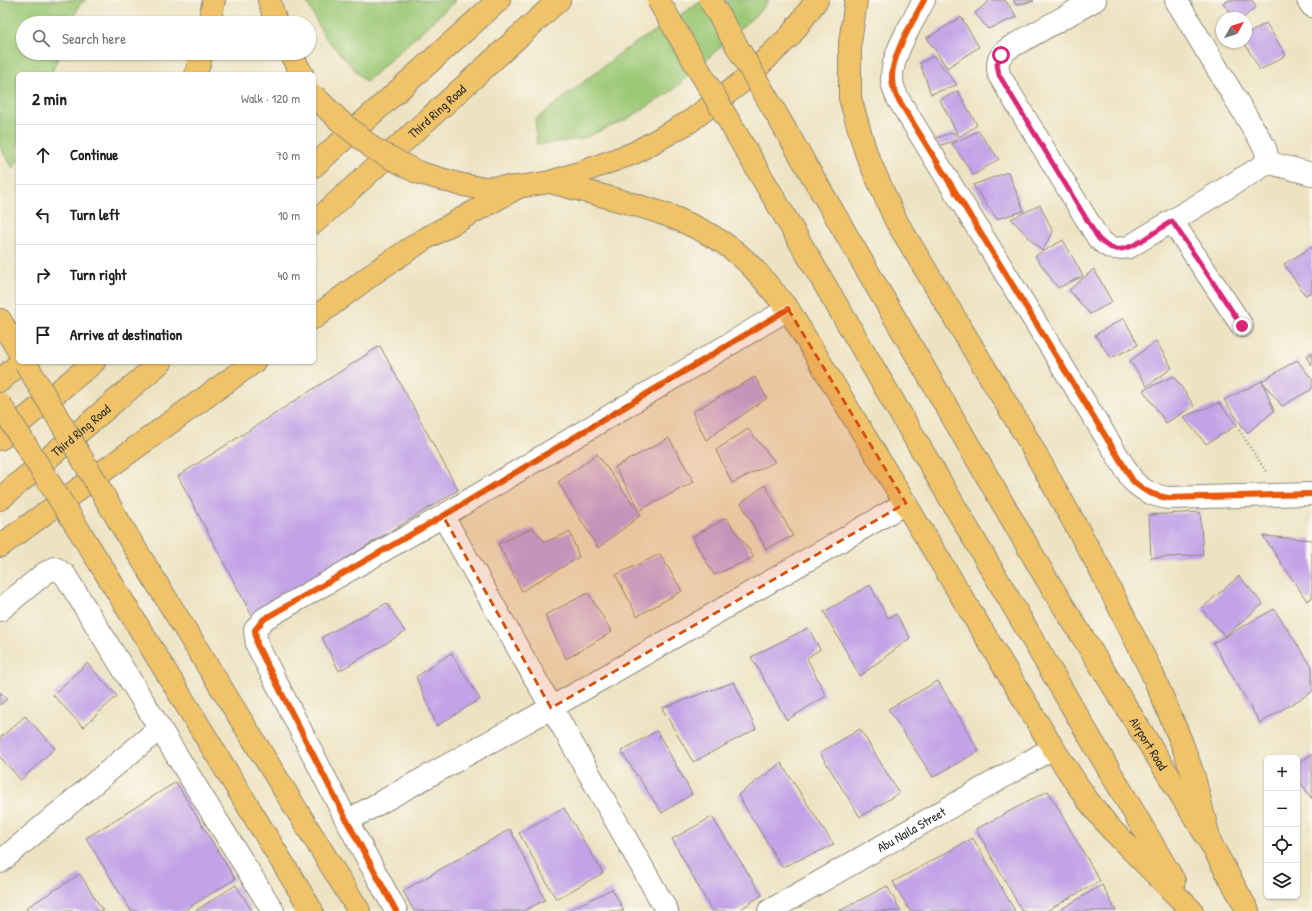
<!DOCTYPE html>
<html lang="en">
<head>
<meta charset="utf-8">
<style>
  body { margin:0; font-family:"Patrick Hand",sans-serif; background:#f6f6f6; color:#202124 }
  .controls { position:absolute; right:12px; bottom:12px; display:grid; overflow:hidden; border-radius:6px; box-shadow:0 1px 3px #0004 }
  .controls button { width:36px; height:36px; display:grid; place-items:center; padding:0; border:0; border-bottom:1px solid #e0e0e0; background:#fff; color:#202124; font:20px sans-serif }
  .compass { position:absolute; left:1216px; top:12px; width:36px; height:36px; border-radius:50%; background:#fff; box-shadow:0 1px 3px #0004; rotate:51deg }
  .stop { position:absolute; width:12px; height:12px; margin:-9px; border:3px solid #db2777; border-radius:50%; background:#fff }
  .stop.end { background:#db2777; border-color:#fff; box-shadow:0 1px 4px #0008 }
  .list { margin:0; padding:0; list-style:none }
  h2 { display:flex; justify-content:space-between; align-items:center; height:52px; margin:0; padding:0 16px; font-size:17px }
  h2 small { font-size:13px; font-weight:400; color:#757577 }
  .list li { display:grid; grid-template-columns:26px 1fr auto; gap:12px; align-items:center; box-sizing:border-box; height:60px; padding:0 16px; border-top:1px solid #e0e0e0 }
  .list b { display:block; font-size:15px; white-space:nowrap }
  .list em { font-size:13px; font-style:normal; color:#757577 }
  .icon { flex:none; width:22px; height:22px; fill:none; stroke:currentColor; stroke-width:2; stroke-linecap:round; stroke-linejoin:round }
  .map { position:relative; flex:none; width:1312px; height:911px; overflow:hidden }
  .search { position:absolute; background:#fff; box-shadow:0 1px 3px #0004; left:16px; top:16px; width:300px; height:44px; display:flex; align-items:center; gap:10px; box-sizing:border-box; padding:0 14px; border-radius:22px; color:#757577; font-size:15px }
  .panel { position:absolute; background:#fff; box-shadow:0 1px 3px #0004; left:16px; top:72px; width:300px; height:292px; border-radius:6px }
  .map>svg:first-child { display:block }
  .green { fill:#9dc977; stroke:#647a51 }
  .building { fill:#c2a3e7 }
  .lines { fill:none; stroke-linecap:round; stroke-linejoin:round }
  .minor-casing { stroke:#8c8777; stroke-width:24 }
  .primary-casing { stroke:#8c8777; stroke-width:24 }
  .trunk-casing { stroke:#8c8777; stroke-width:24 }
  .path { stroke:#8c8777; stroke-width:2.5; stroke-dasharray:1 3; stroke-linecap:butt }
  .minor { stroke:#fff; stroke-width:22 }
  .primary { stroke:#f0c369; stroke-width:22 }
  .trunk { stroke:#f0c369; stroke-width:22 }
  .primary-bridge-casing { stroke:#8c8777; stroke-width:24; stroke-linecap:butt }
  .trunk-bridge-casing { stroke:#8c8777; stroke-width:24; stroke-linecap:butt }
  .primary-bridge { stroke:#f0c369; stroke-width:22 }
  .trunk-bridge { stroke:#f0c369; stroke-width:22 }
  .cycleway-casing { stroke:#fbf7ec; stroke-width:8 }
  .cycleway { stroke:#e8590c; stroke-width:6 }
  .route { stroke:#db2777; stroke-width:5 }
  .marked { fill:#d5540f; fill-opacity:0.2; stroke:#d5540f; stroke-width:3; stroke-dasharray:8 5; stroke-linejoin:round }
  .labels { text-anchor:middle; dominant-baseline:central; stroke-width:4; stroke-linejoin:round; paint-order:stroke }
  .street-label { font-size:13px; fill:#2b2b2b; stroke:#fbf7ec }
</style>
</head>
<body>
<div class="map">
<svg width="1312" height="911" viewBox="0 0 1312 911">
  <rect width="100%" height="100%" fill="#fbf7ec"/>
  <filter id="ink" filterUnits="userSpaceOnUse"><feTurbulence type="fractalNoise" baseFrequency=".025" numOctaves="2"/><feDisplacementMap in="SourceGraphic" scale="8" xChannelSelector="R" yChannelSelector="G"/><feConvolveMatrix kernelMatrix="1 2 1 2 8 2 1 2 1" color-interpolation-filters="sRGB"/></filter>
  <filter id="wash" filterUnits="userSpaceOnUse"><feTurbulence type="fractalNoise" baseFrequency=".012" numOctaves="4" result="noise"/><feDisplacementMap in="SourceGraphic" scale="16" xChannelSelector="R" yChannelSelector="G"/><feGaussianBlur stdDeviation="0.9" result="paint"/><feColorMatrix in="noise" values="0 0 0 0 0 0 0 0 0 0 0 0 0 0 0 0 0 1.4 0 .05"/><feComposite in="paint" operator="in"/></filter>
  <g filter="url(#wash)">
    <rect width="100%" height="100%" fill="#ede3c3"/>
    <path class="green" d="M0 0H86L79 5 72 23H23V53H60L51 74H18V159L14 169 0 148Z
      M306 0H456L366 82 324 36Z
      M704 0H769L761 10 673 90 626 120 581 139 537 145 535 120 623 51Z"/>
    <g id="blocks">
      <path class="building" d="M990 0H1005L1017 17 988 29 975 13Z
        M1013 0H1033L1034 1 1016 5Z
        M1229 0H1252L1256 7 1243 18H1236L1223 4Z
        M961 17 979 47 947 68 927 38Z
        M1266 23 1286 55 1260 70 1244 42H1246V35Z
        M934 56 957 85 931 94 920 63Z
        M958 91 977 125 959 137 940 100Z
        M978 131 999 159 974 175 952 144Z
        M954 132 957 140 938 146 936 138Z
        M1008 172 1024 211 997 219 973 185Z
        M1040 205 1053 232 1042 251 1011 219Z
        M1063 240 1083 276 1058 288 1035 256Z
        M1312 247V292L1305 295 1284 264Z
        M1094 269 1112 302 1090 314 1069 290Z
        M1124 318 1138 345 1111 358 1095 335Z
        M1156 341 1172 368 1147 386 1130 361Z
        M380 346 458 490 252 616 178 476Z
        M1312 352V365L1306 357Z
        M1297 360 1312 379V389L1282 406 1262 381Z
        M1174 376 1194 406 1166 423 1143 390Z
        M755 377 767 398 706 440 692 412Z
        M1262 381 1274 411 1247 433 1224 400Z
        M1219 403 1237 425 1206 444 1183 417Z
        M748 429 775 462 732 483 716 450Z
        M669 438 694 482 640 510 615 467Z
        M597 454 641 515 598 548 558 482Z
        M765 485 793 536 766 549 741 503Z
        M1200 512 1203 555 1151 558 1149 515Z
        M726 518 754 557 714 575 692 537Z
        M533 528 545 542 570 532 579 557 522 591 498 544Z
        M1263 536 1312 540V598L1307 601Z
        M660 554 682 591 637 616 616 575Z
        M1239 576 1263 604 1225 636 1201 609Z
        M870 585 888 618 896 614 910 638 860 676 824 612Z
        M588 593 612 632 566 659 545 615Z
        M387 603 405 632 339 671 322 637Z
        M1274 609 1312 667V692L1260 723 1213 643Z
        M808 628 820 649 807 658 826 696 787 720 751 657Z
        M451 653 480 699 437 726 416 677Z
        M87 663 117 696 83 727 53 695Z
        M938 681 979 751 933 777 888 709Z
        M734 682 756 729 693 762 662 708Z
        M0 692 7 699 0 705Z
        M25 716 55 748 21 780 0 757V738Z
        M860 729 899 793 860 817 820 753Z
        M657 731 692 794 662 813 621 751Z
        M1312 754V799L1297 777V764Z
        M781 763 834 845 782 867 738 795Z
        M176 782 235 879 183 911H131L86 838Z
        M1048 791 1100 881 1046 911H1022L976 829Z
        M564 808 603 873 556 899 519 833Z
        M712 817 762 895 738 911H712L672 839Z
        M510 829 545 900 523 911H414L403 891Z
        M973 838 1015 911H910L893 882Z
        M80 874 103 911H28L26 908Z
        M236 885 252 911H195Z
        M1102 885 1116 911H1058Z
        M887 886 901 911H839Z
        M612 889 624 911H567Z"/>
    </g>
  </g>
  <g filter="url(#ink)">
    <use href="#blocks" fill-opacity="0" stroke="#8c8777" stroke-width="1"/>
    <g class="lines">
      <defs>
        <g id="minor">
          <path d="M924 0C913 22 891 55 892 79 892 85 895 92 897 97L1133 481C1145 492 1152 495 1168 498L1312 494"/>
          <path d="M1095 0 1009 48C998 57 996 61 999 75L1098 238C1109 249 1114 250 1129 247L1261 167C1268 160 1268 155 1264 146L1176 0"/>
          <path d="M1308 0 1312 6"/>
          <path d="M1266 162 1312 174"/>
          <path d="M1172 221 1242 326"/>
          <path d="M443 516 667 911"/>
          <path d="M0 610 45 573 55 568 65 575 273 911"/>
          <path d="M347 821 551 708 906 503"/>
          <path d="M0 862 160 728"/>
          <path d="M396 911 347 821 257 645 255 630 264 619 443 516 788 309"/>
          <path id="s1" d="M769 911 1053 748"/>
        </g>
        <path id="primary" d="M0 320 18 350
          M130 540 359 911
          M102 567 312 911"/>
        <g id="trunk">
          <path d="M269 0 276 23"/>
          <path d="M856 0 850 43V98L866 153 895 219 1024 433 1100 569 1152 673 1181 741 1194 777 1210 842"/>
          <path d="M209 23 214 0"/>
          <path d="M290 53 302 74"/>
          <path d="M196 74 202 53"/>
          <path d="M314 166 499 0"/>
          <path d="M550 182C615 200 695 213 746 261 761 275 774 293 788 309L1053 748 1086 798 1110 828 1192 911"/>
          <path d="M458 184 480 188 518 187 550 182 579 173 634 153 689 122 743 81 790 36 817 0"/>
          <path id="s2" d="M314 223 559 0"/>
          <path d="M314 318 378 270 423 240 515 189"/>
          <path d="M0 381 21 362"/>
          <path d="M0 439 94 362"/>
          <path id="s3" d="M0 499 161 362"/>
          <path d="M0 546 254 362"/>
          <path id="s4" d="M1046 578 1210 842 1248 911"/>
          <path d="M1009 599 1174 881"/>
        </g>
      </defs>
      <use href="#minor" class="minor-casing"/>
      <use href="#primary" class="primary-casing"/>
      <use href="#trunk" class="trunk-casing"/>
      <path class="path" d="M1239 430 1267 473"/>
      <use href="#minor" class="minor"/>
      <use href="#primary" class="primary"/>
      <use href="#trunk" class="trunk"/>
      <defs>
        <path id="primary-bridge" d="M25 362 130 540
          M0 404 102 567"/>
        <path id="trunk-bridge" d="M658 0 1009 599
          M710 0 1046 578
          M314 96 340 121 374 149 417 172 458 184"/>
      </defs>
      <use href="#primary-bridge" class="primary-bridge-casing"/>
      <use href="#trunk-bridge" class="trunk-bridge-casing"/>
      <use href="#primary-bridge" class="primary-bridge"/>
      <use href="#trunk-bridge" class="trunk-bridge"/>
      <defs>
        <path id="cycleway" d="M924 0C913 22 891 55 892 79 892 85 895 92 897 97L1133 481C1145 492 1152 495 1168 498L1312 494
          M396 911 347 821 257 645 255 630 264 619 443 516 788 309"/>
      </defs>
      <use href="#cycleway" class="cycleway-casing"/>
      <use href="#cycleway" class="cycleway"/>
    </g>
  </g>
  <g class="lines" filter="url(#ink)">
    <path class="route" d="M1001 55 997 64 999 75 1098 238C1103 243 1108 248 1116 249 1130 252 1159 229 1172 221L1242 326"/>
  </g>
  <path class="marked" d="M788 309 906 503 551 708 443 516Z"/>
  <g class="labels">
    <g class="street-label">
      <text stroke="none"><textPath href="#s2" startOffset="166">Third Ring Road</textPath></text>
      <text stroke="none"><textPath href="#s3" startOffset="106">Third Ring Road</textPath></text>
      <text stroke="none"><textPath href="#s4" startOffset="195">Airport Road</textPath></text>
      <text stroke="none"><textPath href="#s1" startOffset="164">Abu Naila Street</textPath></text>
    </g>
  </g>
</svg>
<div class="controls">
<button>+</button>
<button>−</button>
<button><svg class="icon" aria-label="locate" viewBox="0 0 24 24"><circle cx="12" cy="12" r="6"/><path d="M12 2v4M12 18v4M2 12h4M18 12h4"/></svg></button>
<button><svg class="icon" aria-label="layers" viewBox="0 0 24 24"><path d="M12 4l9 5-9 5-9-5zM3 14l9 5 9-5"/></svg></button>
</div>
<svg class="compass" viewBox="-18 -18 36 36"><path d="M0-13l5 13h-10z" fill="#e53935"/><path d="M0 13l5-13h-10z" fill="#757577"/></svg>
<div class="stop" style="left:1001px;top:55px"></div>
<div class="stop end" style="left:1242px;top:326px"></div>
<div class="search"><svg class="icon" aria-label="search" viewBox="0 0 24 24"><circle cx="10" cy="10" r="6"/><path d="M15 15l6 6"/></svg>Search here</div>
<section class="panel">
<h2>2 min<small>Walk · 120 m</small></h2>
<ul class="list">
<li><svg class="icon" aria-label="ahead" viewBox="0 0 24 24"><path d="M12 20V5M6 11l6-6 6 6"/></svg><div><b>Continue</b></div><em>70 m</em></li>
<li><svg class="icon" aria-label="left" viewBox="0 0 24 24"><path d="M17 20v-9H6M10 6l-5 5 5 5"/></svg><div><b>Turn left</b></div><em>10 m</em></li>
<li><svg class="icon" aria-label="right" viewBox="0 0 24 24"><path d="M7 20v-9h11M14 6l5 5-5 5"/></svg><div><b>Turn right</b></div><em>40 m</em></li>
<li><svg class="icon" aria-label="arrive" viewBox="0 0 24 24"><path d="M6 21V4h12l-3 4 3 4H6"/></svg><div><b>Arrive at destination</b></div></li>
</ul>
</section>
</div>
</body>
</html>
